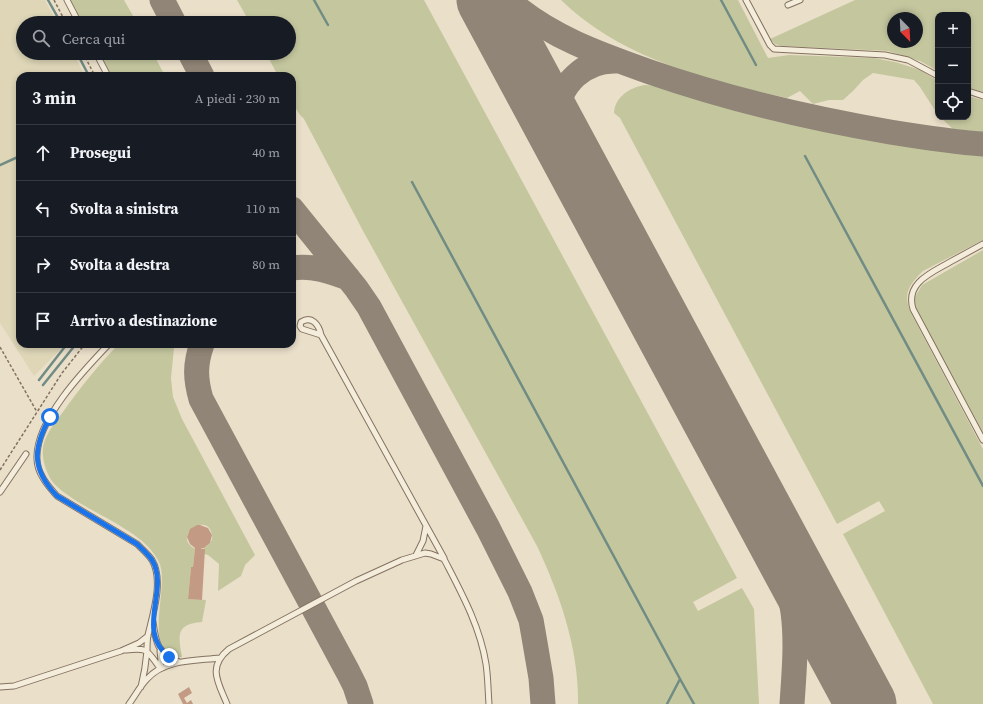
<!DOCTYPE html>
<html lang="it">
<head>
<meta charset="utf-8">
<style>
  body { margin:0; font-family:"Source Serif 4",serif; background:#242831; color:#f1f3f6 }
  .controls { position:absolute; right:12px; top:12px; display:grid; overflow:hidden; border-radius:8px; box-shadow:0 2px 6px #0003 }
  .controls button { width:36px; height:36px; display:grid; place-items:center; padding:0; border:0; border-bottom:1px solid #363941; background:#171b24; color:#f1f3f6; font:20px sans-serif }
  .compass { position:absolute; left:887px; top:12px; width:36px; height:36px; border-radius:50%; background:#171b24; box-shadow:0 2px 6px #0003; rotate:156deg }
  .stop { position:absolute; width:12px; height:12px; margin:-9px; border:3px solid #1a73e8; border-radius:50%; background:#fff }
  .stop.end { background:#1a73e8; border-color:#fff; box-shadow:0 1px 4px #0008 }
  .list { margin:0; padding:0; list-style:none }
  h2 { display:flex; justify-content:space-between; align-items:center; height:52px; margin:0; padding:0 16px; font-size:17px }
  h2 small { font-size:13px; font-weight:400; color:#9ea1a6 }
  .list li { display:grid; grid-template-columns:26px 1fr auto; gap:12px; align-items:center; box-sizing:border-box; height:56px; padding:0 16px; border-top:1px solid #363941 }
  .list b { display:block; font-size:15px; white-space:nowrap }
  .list em { font-size:13px; font-style:normal; color:#9ea1a6 }
  .icon { flex:none; width:22px; height:22px; fill:none; stroke:currentColor; stroke-width:2; stroke-linecap:round; stroke-linejoin:round }
  .map { position:relative; flex:none; width:983px; height:704px; overflow:hidden }
  .search { position:absolute; background:#171b24; box-shadow:0 2px 6px #0003; left:16px; top:16px; width:280px; height:44px; display:flex; align-items:center; gap:10px; box-sizing:border-box; padding:0 14px; border-radius:22px; color:#9ea1a6; font-size:15px }
  .panel { position:absolute; background:#171b24; box-shadow:0 2px 6px #0003; left:16px; top:72px; width:280px; height:276px; border-radius:12px }
  .map>svg:first-child { display:block }
  .farmland { fill:#ded6b7 }
  .green { fill:#c4c79e; fill-rule:evenodd }
  .lines { fill:none; stroke-linecap:round; stroke-linejoin:round }
  .stream { stroke:#718c84; stroke-width:2.5 }
  .taxiway { stroke:#908576; stroke-width:25 }
  .runway { stroke:#908576; stroke-width:61 }
  .building { fill:#c39b84 }
  .service-casing { stroke:#847260; stroke-width:7 }
  .path { stroke:#847260; stroke-width:1.5; stroke-dasharray:3 2; stroke-linecap:butt }
  .service { stroke:#f5eddc; stroke-width:5 }
  .route { stroke:#1a73e8; stroke-width:5 }
</style>
</head>
<body>
<div class="map">
<svg width="983" height="704" viewBox="0 0 983 704">
  <rect width="100%" height="100%" fill="#eadfc9"/>
  <path class="farmland" d="M0 0H45L57 23H23V53H73L85 76H20V344H66L34 376 0 323Z"/>
  <path class="green" d="M71 0H124L137 23H83Z
    M237 0H424L737 578 693 602 698 611 742 588 754 609 759 704H578C579 649 560 595 537 546L362 229 304 119C290 106 292 93 292 76H278L266 53H289V23H250Z
    M561 0H738L768 58 789 55 874 58 895 62 908 66 920 70 938 81V115L920 87 914 80 873 73 863 80 853 91 843 100H829L813 104 800 91 787 98C709 81 620 58 561 0Z
    M855 0H983V93L968 87V15H938V71L920 61 888 51 782 46 775 44 770 39ZM893 18H917V42H893Z
    M99 53H153L165 76H112Z
    M644 85 662 86C713 101 765 117 817 128 872 140 928 148 983 153V240L923 271C908 286 902 295 912 315L983 449V704H933L843 534 885 511 879 501 837 524 620 118 614 113C615 97 629 88 644 85Z
    M968 96 983 100V132L953 129 940 117H968Z
    M983 250V432L914 305 915 297 922 285Z
    M119 344H176L174 348 171 378 173 397 182 419 255 555 245 565 241 576 218 591 219 564 208 555 204 554V548C209 545 213 541 212 535 208 510 170 537 196 549H195L193 567H191L188 599 206 600 202 622C176 624 178 635 182 657 139 656 171 587 159 562 149 542 130 532 112 521 96 512 58 493 50 478 44 467 40 452 45 440 49 430 57 420 63 412 80 388 98 365 119 344Z"/>
  <g class="lines">
    <path class="stream" d="M48 0 61 23
      M314 0 328 25
      M721 0 756 65
      M77 53 89 76
      M805 156 983 486
      M0 165 20 156
      M412 182 680 679 667 704
      M39 380 67 344
      M43 385 76 344
      M680 679 694 704"/>
    <path class="taxiway" d="M162 0 174 23
      M508 0C548 36 599 54 650 72 728 99 808 118 890 132 921 137 952 142 983 144
      M190 53 202 76
      M571 155C566 143 557 130 557 117 558 84 585 59 618 61
      M292 209 356 288 369 307 488 528 520 592 531 620 534 637 541 678 543 704
      M292 268C312 265 329 271 348 278
      M202 344C195 364 195 378 201 399L348 672 355 686 361 704
      M759 504C773 539 788 575 793 612 797 642 794 674 792 704"/>
    <path class="runway" d="M487 0 866 704"/>
  </g>
  <path class="building" d="M197 525H200L208 528 212 535 210 543 204 548 200 549H205L202 600 188 599 191 567H193L195 548 190 544 187 537 190 529Z
    M189 687 192 693 184 698 187 703 191 700 193 704H183L178 694Z"/>
  <g class="lines">
    <defs>
      <path id="service" d="M67 0 79 23
        M746 0 770 45 774 49 885 55 908 60 938 76
        M788 5 800 0
        M96 53 108 76
        M968 91 983 96
        M983 244C972 250 961 256 950 262 931 273 905 283 913 309L983 440
        M321 335 302 329 300 326 301 322C312 315 319 325 321 335L444 558
        M109 344C84 370 35 421 37 459 37 473 48 486 57 496L137 544C142 549 148 554 152 560 164 580 153 614 148 635 147 640 147 646 147 651 146 663 144 675 141 687
        M0 492 26 454
        M416 555 423 541 426 526
        M153 622C156 644 157 652 179 662
        M126 650C149 647 147 651 160 668
        M160 668 161 660 160 651
        M0 687 14 686 121 651 139 643 148 636
        M129 704C135 696 140 686 147 679 165 659 195 661 220 658
        M227 704C218 682 207 667 229 649L356 581 402 560 425 553 431 554 444 559C461 592 480 626 486 664 488 677 488 691 489 704"/>
    </defs>
    <use href="#service" class="service-casing"/>
    <path class="path" d="M54 0 66 23
      M83 53 95 76
      M0 347 37 412
      M0 470 62 373 85 344"/>
    <use href="#service" class="service"/>
  </g>
  <g class="lines">
    <path class="route" d="M50 417C33 448 31 469 57 496L137 544C142 549 148 554 152 560 170 590 135 630 169 657"/>
  </g>
</svg>
<div class="controls">
<button>+</button>
<button>−</button>
<button><svg class="icon" aria-label="locate" viewBox="0 0 24 24"><circle cx="12" cy="12" r="6"/><path d="M12 2v4M12 18v4M2 12h4M18 12h4"/></svg></button>
</div>
<svg class="compass" viewBox="-18 -18 36 36"><path d="M0-13l5 13h-10z" fill="#e53935"/><path d="M0 13l5-13h-10z" fill="#9ea1a6"/></svg>
<div class="stop" style="left:50px;top:417px"></div>
<div class="stop end" style="left:169px;top:657px"></div>
<div class="search"><svg class="icon" aria-label="search" viewBox="0 0 24 24"><circle cx="10" cy="10" r="6"/><path d="M15 15l6 6"/></svg>Cerca qui</div>
<section class="panel">
<h2>3 min<small>A piedi · 230 m</small></h2>
<ul class="list">
<li><svg class="icon" aria-label="ahead" viewBox="0 0 24 24"><path d="M12 20V5M6 11l6-6 6 6"/></svg><div><b>Prosegui</b></div><em>40 m</em></li>
<li><svg class="icon" aria-label="left" viewBox="0 0 24 24"><path d="M17 20v-9H6M10 6l-5 5 5 5"/></svg><div><b>Svolta a sinistra</b></div><em>110 m</em></li>
<li><svg class="icon" aria-label="right" viewBox="0 0 24 24"><path d="M7 20v-9h11M14 6l5 5-5 5"/></svg><div><b>Svolta a destra</b></div><em>80 m</em></li>
<li><svg class="icon" aria-label="arrive" viewBox="0 0 24 24"><path d="M6 21V4h12l-3 4 3 4H6"/></svg><div><b>Arrivo a destinazione</b></div></li>
</ul>
</section>
</div>
</body>
</html>
